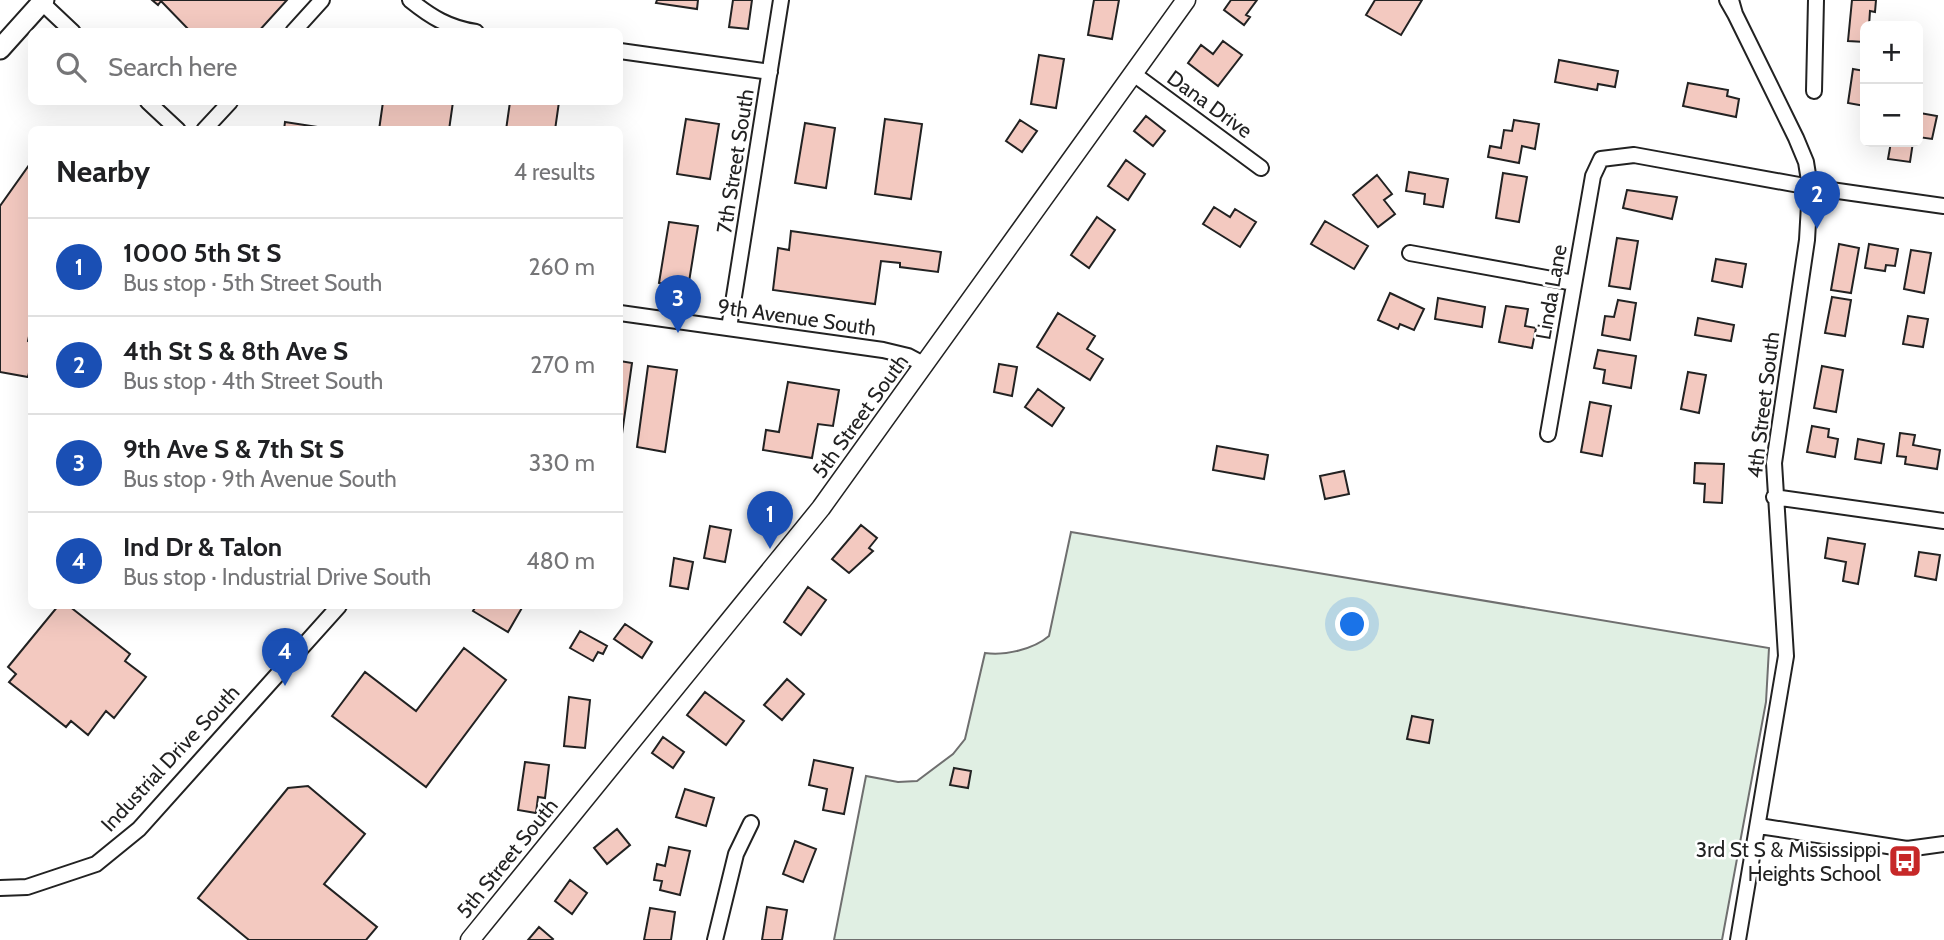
<!DOCTYPE html>
<html lang="en">
<head>
<meta charset="utf-8">
<style>
  body { margin:0; font-family:Cabin,sans-serif; background:#f6f6f6; color:#202124 }
  .controls { position:absolute; right:21px; top:21px; display:grid; overflow:hidden; border-radius:10px; box-shadow:0 7px 28px #0002 }
  .controls button { width:63px; height:63px; display:grid; place-items:center; padding:0; border:0; border-bottom:2px solid #e0e0e0; background:#fff; color:#202124; font:35px sans-serif }
  .you { position:absolute; left:1353px; top:625px; width:24px; height:24px; margin:-18px; border:5px solid #fff; border-radius:50%; background:#1a73e8; box-shadow:0 0 0 10px #1a73e833 }
  .badge { display:grid; place-items:center; width:46px; height:46px; border-radius:50%; background:#b45309; color:#fff; font-size:23px; font-weight:700 }
  .pin { position:absolute; translate:-50% -58px; filter:drop-shadow(0 2px 4px #0008) }
  .pin::after { content:''; position:absolute; top:37px; width:24px; height:21px; background:inherit; clip-path:polygon(0 0,100% 0,50% 100%) }
  .list { margin:0; padding:0; list-style:none }
  h2 { display:flex; justify-content:space-between; align-items:center; height:91px; margin:0; padding:0 28px; font-size:30px }
  h2 small { font-size:23px; font-weight:400; color:#757577 }
  .list li { display:grid; grid-template-columns:46px 1fr auto; gap:21px; align-items:center; box-sizing:border-box; height:98px; padding:0 28px; border-top:2px solid #e0e0e0 }
  .list b { display:block; font-size:26px; white-space:nowrap }
  .list p { margin:0; font-size:23px; white-space:nowrap; color:#757577 }
  .list em { font-size:23px; font-style:normal; color:#757577 }
  .icon { flex:none; width:38px; height:38px; fill:none; stroke:currentColor; stroke-width:2; stroke-linecap:round; stroke-linejoin:round }
  .map { position:relative; flex:none; width:1944px; height:940px; overflow:hidden }
  .search { position:absolute; background:#fff; box-shadow:0 7px 28px #0002; left:28px; top:28px; width:595px; height:77px; display:flex; align-items:center; gap:18px; box-sizing:border-box; padding:0 24px; border-radius:10px; color:#757577; font-size:26px }
  .panel { position:absolute; background:#fff; box-shadow:0 7px 28px #0002; left:28px; top:126px; width:595px; height:483px; border-radius:10px }
  .map>svg:first-child { display:block }
  .green { fill:#e0efe3; stroke:#6f6f6f; stroke-width:2 }
  .building { fill:#f3c9c0; stroke:#222; stroke-width:2 }
  .lines { fill:none; stroke-linecap:round; stroke-linejoin:round }
  .minor-casing { stroke:#222; stroke-width:18 }
  .tertiary-casing { stroke:#222; stroke-width:21 }
  .secondary-casing { stroke:#222; stroke-width:23 }
  .minor { stroke:#fff; stroke-width:14 }
  .tertiary { stroke:#fff; stroke-width:18 }
  .secondary { stroke:#fff; stroke-width:19 }
  .labels { text-anchor:middle; dominant-baseline:central; stroke-width:5; stroke-linejoin:round; paint-order:stroke }
  .street-label { font-size:21px; fill:#222; stroke:#fff }
  .poi-label { font-size:21px; fill:#222; stroke:#fff; text-anchor:end }
</style>
</head>
<body>
<div class="map">
<svg width="1944" height="940" viewBox="0 0 1944 940">
  <rect width="100%" height="100%" fill="#fff"/>
  <path class="green" d="M1071 532 1769 648 1766 702 1722 940H834L866 776 898 782 917 781 953 754 965 739 985 653C1005 656 1034 649 1049 636Z"/>
  <path class="building" d="M152 0H287L258 32H191L161 1 158 5Z
    M657 0H698L697 9 656 3Z
    M733 0H752L748 29 729 27Z
    M1094 0H1119L1112 39 1088 35Z
    M1231 0H1257L1246 15 1250 17 1244 25 1224 10Z
    M1375 0H1422L1401 35 1366 15Z
    M1852 0H1876L1875 12 1870 11 1869 26H1865V42L1848 41Z
    M1223 41 1242 55 1218 86 1188 63 1201 45 1213 54Z
    M1039 55 1064 59 1056 108 1031 104Z
    M1559 60 1618 71 1615 87 1598 84 1597 90 1555 82Z
    M1853 69 1865 71V106L1848 103Z
    M1688 83 1728 90 1727 96 1739 99 1736 117 1683 106Z
    M383 102H453L449 130H379Z
    M510 102H559L555 130H506Z
    M1920 113 1937 116 1932 139 1918 137Z
    M1146 116 1165 131 1153 146 1134 131Z
    M686 119 719 124 710 179 677 174Z
    M885 119 922 124 911 199 875 194Z
    M1020 120 1037 131 1022 152 1006 141Z
    M1514 120 1539 124 1535 149 1522 146 1519 163 1488 157 1490 146 1501 148 1504 130 1512 131Z
    M285 122 337 130H284Z
    M805 123 835 128 826 188 795 183Z
    M1891 142H1913L1910 162 1888 159Z
    M1126 160 1145 174 1128 200 1108 186Z
    M32 161V322L28 341 32 344V361L28 377 0 372V206Z
    M1409 172 1448 179 1443 207 1424 204 1425 194 1406 191Z
    M1503 173 1527 177 1519 222 1496 218Z
    M1377 175 1392 194 1384 200 1395 214 1378 227 1353 195Z
    M1627 190 1677 197 1672 219 1623 208Z
    M1214 207 1230 217 1235 209 1256 222 1240 247 1203 224Z
    M1097 217 1115 230 1089 268 1071 255Z
    M1325 221 1368 246 1354 269 1311 244Z
    M669 222 698 226 688 288 659 283Z
    M791 231 941 252 938 272 900 267V263L881 261 875 304 773 290 778 248 789 250Z
    M1617 238 1638 241 1630 289 1609 286Z
    M1839 244 1859 248 1851 293 1831 290Z
    M1869 244 1898 249 1895 266 1886 265 1885 271 1865 268Z
    M1911 250 1931 253 1924 293 1904 289Z
    M1716 259 1746 264 1742 287 1712 281Z
    M1390 293 1424 309 1414 330 1400 324 1398 329 1378 320Z
    M1832 297 1851 300 1845 336 1825 333Z
    M1438 298 1485 307 1482 327 1435 319Z
    M1618 300 1636 303 1630 340 1602 335 1605 316 1614 317Z
    M1506 306 1528 309 1525 326 1536 328 1532 348 1499 342Z
    M1058 313 1095 336 1087 349 1103 359 1090 380 1037 347Z
    M1908 316 1928 319 1923 347 1903 344Z
    M1698 318 1734 325 1731 341 1695 335Z
    M1598 350 1636 356 1631 388 1603 383 1605 370 1594 368Z
    M620 361 632 363 620 448Z
    M999 364 1017 367 1012 396 994 392Z
    M648 366 677 370 665 452 637 447Z
    M1822 366 1843 370 1836 412 1814 408Z
    M1688 372 1706 375 1699 413 1681 409Z
    M788 382 839 390 833 426 818 424 812 458 763 450 766 430 779 432Z
    M1038 389 1064 408 1052 426 1025 407Z
    M1590 402 1611 406 1602 456 1581 452Z
    M1812 426 1829 429 1828 437 1838 439 1835 457 1807 452Z
    M1900 433 1915 435 1913 445 1940 450 1937 469 1905 464 1906 457 1897 456Z
    M1858 439 1884 444 1881 463 1855 459Z
    M1217 446 1268 455 1264 479 1213 470Z
    M1695 463 1724 464 1722 503 1704 502 1705 484 1694 483Z
    M1344 471 1349 494 1325 499 1320 476Z
    M861 525 877 538 869 548 873 551 849 573 832 559Z
    M710 526 731 530 725 562 704 558Z
    M1828 538 1865 544 1858 584 1843 581 1846 562 1825 558Z
    M1919 552 1940 555 1936 580 1915 576Z
    M674 558 693 562 688 589 670 586Z
    M808 587 826 600 801 635 784 622Z
    M58 606H69L130 654 125 661 146 677 114 718 106 711 88 735 71 721 66 727 9 682 16 674 8 667Z
    M476 606H523L508 632 473 611Z
    M625 624 652 642 642 658 614 639Z
    M580 631 607 646 603 654 598 652 593 661 570 648Z
    M464 648 506 680 426 787 332 716 365 672 416 711Z
    M787 679 804 694 782 720 764 705Z
    M705 692 744 721 726 745 687 715Z
    M569 697 590 700 585 748 564 746Z
    M1412 716 1433 720 1429 743 1407 739Z
    M663 737 684 752 673 768 652 753Z
    M814 760 853 768 844 814 823 810 827 789 809 785Z
    M525 762 549 765 545 798 538 797 536 813 518 810Z
    M954 768 971 771 968 788 950 785Z
    M308 786 365 834 324 884 377 927 366 940H249L198 898 288 788Z
    M685 789 714 798 706 826 676 817Z
    M617 829 630 845 607 864 594 848Z
    M795 841 816 849 803 882 783 874Z
    M669 847 690 851 680 895 660 890 662 881 654 880 657 864 665 866Z
    M570 880 587 893 572 914 555 901Z
    M767 907 787 910 782 940H762Z
    M650 908 675 912 671 940H644Z
    M539 927 553 939 552 940H528Z"/>
  <g class="lines">
    <defs>
      <path id="minor" d="M39 0 73 32
        M410 0C431 17 449 28 476 32
        M1727 0 1735 14 1731 0
        M1735 14 1796 138 1806 162 1810 187 1807 240 1774 463 1786 656 1738 940
        M293 32 322 0
        M620 51 770 72
        M1135 75 1261 168
        M1814 91 1816 0
        M148 102 178 130
        M204 130 230 102
        M1410 253 1574 283
        M620 313 883 350 908 356 925 365
        M729 328 781 0
        M1548 434 1593 176 1601 159 1634 155 1810 187 1944 206
        M1774 497 1944 521
        M1759 826 1907 849 1944 844
        M0 888 27 887 96 864 139 829 339 606
        M715 940 736 854 751 823"/>
      <path id="tertiary" d="M470 940 821 508 1186 0"/>
      <path id="secondary" d="M0 49 44 0"/>
    </defs>
    <use href="#minor" class="minor-casing"/>
    <use href="#tertiary" class="tertiary-casing"/>
    <use href="#secondary" class="secondary-casing"/>
    <use href="#minor" class="minor"/>
    <use href="#tertiary" class="tertiary"/>
    <use href="#secondary" class="secondary"/>
  </g>
  <defs>
    <symbol id="bus-square" viewBox="-11 -11 22 22"><rect x="-9" y="-9" width="18" height="18" rx="4" fill="#c62828" stroke="#fff"/><path d="M-5-6H5V4H4V6H2V4H-2V6H-4V4H-5ZM-3.5-4V0h7V-4ZM-3.5 1.2v1.5H-2V1.2ZM2 1.2v1.5H3.5V1.2Z" fill="#fff"/></symbol>
  </defs>
  <g fill-rule="evenodd">
    <use href="#bus-square" x="1886" y="842" width="38" height="38"/>
  </g>
  <g class="labels">
    <g class="street-label">
      <text transform="translate(1210 104) rotate(36)">Dana Drive</text>
      <text transform="translate(735 161) rotate(-81)">7th Street South</text>
      <text transform="translate(1551 292) rotate(-80)">Linda Lane</text>
      <text transform="translate(797 317) rotate(8)">9th Avenue South</text>
      <text transform="translate(1763 405) rotate(-83)">4th Street South</text>
      <text transform="translate(860 416) rotate(-54)">5th Street South</text>
      <text transform="translate(170 758) rotate(-47)">Industrial Drive South</text>
      <text transform="translate(507 858) rotate(-51)">5th Street South</text>
    </g>
    <g class="poi-label">
      <text x="1881" y="849">3rd St S &amp; Mississippi<tspan x="1881" dy="24">Heights School</tspan></text>
    </g>
  </g>
</svg>
<div class="controls">
<button>+</button>
<button>−</button>
</div>
<div class="you"></div>
<div class="pin badge" style="left:770px;top:549px;background:#1a4fb4">1</div>
<div class="pin badge" style="left:1817px;top:229px;background:#1a4fb4">2</div>
<div class="pin badge" style="left:678px;top:333px;background:#1a4fb4">3</div>
<div class="pin badge" style="left:285px;top:686px;background:#1a4fb4">4</div>
<div class="search"><svg class="icon" aria-label="search" viewBox="0 0 24 24"><circle cx="10" cy="10" r="6"/><path d="M15 15l6 6"/></svg>Search here</div>
<section class="panel">
<h2>Nearby<small>4 results</small></h2>
<ul class="list">
<li><span class="badge" style="background:#1a4fb4">1</span><div><b>1000 5th St S</b><p>Bus stop · 5th Street South</p></div><em>260 m</em></li>
<li><span class="badge" style="background:#1a4fb4">2</span><div><b>4th St S &amp; 8th Ave S</b><p>Bus stop · 4th Street South</p></div><em>270 m</em></li>
<li><span class="badge" style="background:#1a4fb4">3</span><div><b>9th Ave S &amp; 7th St S</b><p>Bus stop · 9th Avenue South</p></div><em>330 m</em></li>
<li><span class="badge" style="background:#1a4fb4">4</span><div><b>Ind Dr &amp; Talon</b><p>Bus stop · Industrial Drive South</p></div><em>480 m</em></li>
</ul>
</section>
</div>
</body>
</html>
